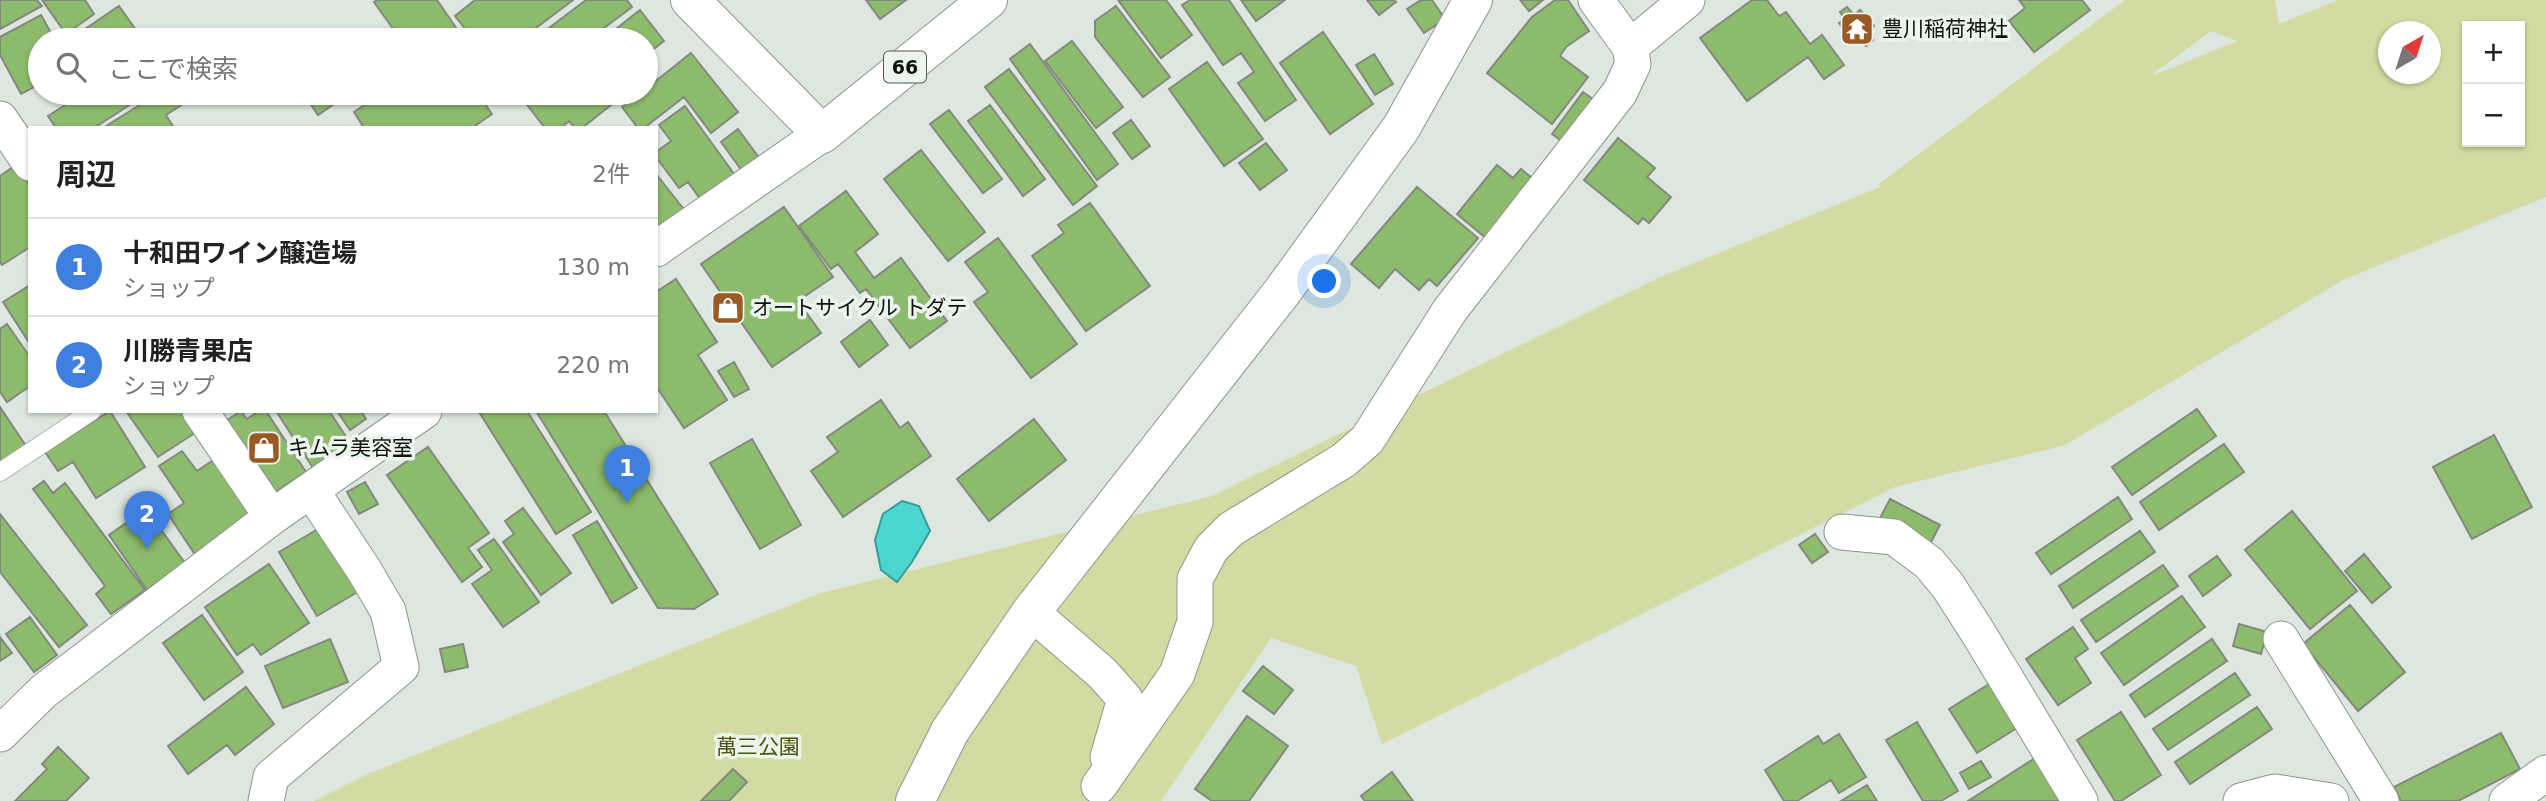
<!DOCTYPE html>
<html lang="ja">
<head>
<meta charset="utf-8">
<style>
  body { margin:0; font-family:"DejaVu Sans","Noto Sans JP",sans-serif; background:#f6f6f6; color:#222 }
  .controls { position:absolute; right:21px; top:21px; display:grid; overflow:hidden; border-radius:0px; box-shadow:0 2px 5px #0004 }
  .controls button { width:63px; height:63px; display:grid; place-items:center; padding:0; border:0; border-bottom:2px solid #e0e0e0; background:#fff; color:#222; font:35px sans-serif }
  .compass { position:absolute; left:2378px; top:21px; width:63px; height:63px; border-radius:50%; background:#fff; box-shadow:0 2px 5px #0004; rotate:39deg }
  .you { position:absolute; left:1325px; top:282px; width:24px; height:24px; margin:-18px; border:5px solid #fff; border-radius:50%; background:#1a73e8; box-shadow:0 0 0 10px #1a73e833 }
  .badge { display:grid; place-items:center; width:46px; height:46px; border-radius:50%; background:#9a5a23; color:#fff; font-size:23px; font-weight:700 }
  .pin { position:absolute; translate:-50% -58px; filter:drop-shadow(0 2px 4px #0008) }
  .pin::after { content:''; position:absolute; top:37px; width:24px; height:21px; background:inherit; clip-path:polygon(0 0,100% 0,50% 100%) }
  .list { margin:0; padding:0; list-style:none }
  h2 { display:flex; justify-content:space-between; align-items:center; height:91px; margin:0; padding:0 28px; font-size:30px }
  h2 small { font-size:23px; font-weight:400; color:#767676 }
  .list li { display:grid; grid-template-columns:46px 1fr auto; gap:21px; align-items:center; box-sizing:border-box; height:98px; padding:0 28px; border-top:2px solid #e0e0e0 }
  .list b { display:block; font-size:26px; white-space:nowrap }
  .list p { margin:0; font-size:23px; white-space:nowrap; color:#767676 }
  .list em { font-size:23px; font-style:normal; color:#767676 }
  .icon { flex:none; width:38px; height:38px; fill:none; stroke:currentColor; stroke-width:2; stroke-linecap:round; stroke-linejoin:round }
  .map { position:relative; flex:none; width:2546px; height:801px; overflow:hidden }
  .search { position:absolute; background:#fff; box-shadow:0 2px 5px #0004; left:28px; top:28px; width:630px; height:77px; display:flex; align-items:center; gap:18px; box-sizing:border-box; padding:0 24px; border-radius:38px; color:#767676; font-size:26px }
  .panel { position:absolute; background:#fff; box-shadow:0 2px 5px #0004; left:28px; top:126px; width:630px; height:287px; border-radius:0px }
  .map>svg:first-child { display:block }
  .green { fill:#d3dba2; fill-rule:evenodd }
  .water { fill:#4bd7d0; stroke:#399c96; stroke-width:2 }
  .building { fill:#8dbb6c; stroke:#848980; stroke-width:2 }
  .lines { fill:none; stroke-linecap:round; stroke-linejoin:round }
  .lane-casing { stroke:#8d958f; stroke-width:19 }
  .street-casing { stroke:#8d958f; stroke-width:37 }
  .secondary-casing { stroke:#8d958f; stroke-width:40 }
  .primary-casing { stroke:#8d958f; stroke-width:40 }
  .lane { stroke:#fff; stroke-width:18 }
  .street { stroke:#fff; stroke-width:35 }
  .secondary { stroke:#fff; stroke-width:38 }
  .primary { stroke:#fff; stroke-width:38 }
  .labels { text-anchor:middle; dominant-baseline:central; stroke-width:7; stroke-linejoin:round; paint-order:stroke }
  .shield { fill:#ebf4ed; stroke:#515652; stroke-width:2 }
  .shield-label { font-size:19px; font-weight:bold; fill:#0f1210 }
  .poi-label { font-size:21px; fill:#0f1210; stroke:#ebf4ed; text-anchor:start }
  .park-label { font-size:21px; fill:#4c520b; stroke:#ebf4ed }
</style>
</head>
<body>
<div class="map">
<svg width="2546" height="801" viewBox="0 0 2546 801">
  <rect width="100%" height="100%" fill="#dde6df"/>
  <path class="green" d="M2125 0H2275L2279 24 2338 0H2546V197L2345 279 2065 445 1895 487 1382 744 1356 666 1271 638 1161 801H314L368 774 821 593 1212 496 1658 278 1880 187 1879 184ZM2467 26H2520V142H2467ZM2211 31 2237 41 2154 75V73ZM2388 32H2430V74H2388Z"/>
  <path class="water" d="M902 501 919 506 930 531 912 562 897 582 881 570 875 540 883 514Z"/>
  <path class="building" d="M0 0H37L42 6 0 29Z
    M42 0H85L94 14 66 34Z
    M377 0H437L463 38 460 40H401L374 2Z
    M475 0H573L520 40H474L455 16Z
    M586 0H627L632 7 588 40H533Z
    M866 0H906L880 19Z
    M1118 0H1166L1192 35 1161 58Z
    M1190 0H1229L1296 100 1265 121 1238 83 1254 72 1241 53 1223 65 1182 5Z
    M1241 0H1285L1256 21Z
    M1367 0H1394L1396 2 1379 15Z
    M1421 0H1432L1445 19 1424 33 1407 9Z
    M1520 0H1543L1529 11Z
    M1555 0H1568L1589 31 1566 47 1560 56 1588 77 1552 124 1487 73 1532 17Z
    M1752 0H1767L1779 16 1786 12 1810 44 1822 35 1844 65 1824 79 1808 57 1747 101 1700 38Z
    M2019 0H2082L2090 10 2034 52 2009 21 2025 8Z
    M119 6 141 37 136 40H69Z
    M1116 6 1170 77 1143 97 1095 37V21Z
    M1847 7 1854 15 1860 10 1874 26 1867 32 1873 40 1866 46 1858 36 1853 41 1839 23 1845 19 1840 12Z
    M640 10 664 41 646 55V40H602Z
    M41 15 55 40H40V84L21 94 0 55V37Z
    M1323 32 1373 104 1330 134 1280 63Z
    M1072 41 1123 107 1096 128 1045 61Z
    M1030 44 1118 164 1097 180 1010 59Z
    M691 53 738 112 711 133 684 97 644 128H638L622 107 641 93H646V89Z
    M1374 54 1393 84 1375 95 1356 65Z
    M1207 62 1263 139 1224 166 1169 89Z
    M1009 69 1097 186 1073 205 985 87Z
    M1583 92 1597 102 1566 144 1552 134Z
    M84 93H148L94 128H56L48 116Z
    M159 93H176L183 104 166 115 174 128H103Z
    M303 93H350L318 115Z
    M382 93H477L492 114 472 128H364L354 112Z
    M535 93H618L621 97 582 128H575L569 121 561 128H545L524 101Z
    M990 105 1045 179 1023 196 968 121Z
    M685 106 737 178 703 203 688 182 679 188 656 157V152L671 141 659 125Z
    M949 110 1002 179 983 193 930 124Z
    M1131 120 1150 146 1132 159 1113 133Z
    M738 129 760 159 743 172 721 142Z
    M1618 138 1655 168 1647 177 1671 197 1649 223 1643 218 1638 224 1584 180Z
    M1266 143 1287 170 1260 190 1239 163Z
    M921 150 985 232 948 261 884 179Z
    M16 165 30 186V247L2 265 0 262V176Z
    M1497 165 1513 178 1521 169 1533 179 1486 238 1457 214Z
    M656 174 686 212 656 235Z
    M1417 187 1478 238 1437 286 1429 279 1419 290 1395 269 1379 288 1351 264Z
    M846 191 878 234 855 252 874 278 901 258 947 321 910 348 866 289 860 293 838 264 831 269 799 226Z
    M1090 203 1150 286 1086 331 1032 256 1064 233 1058 225Z
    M784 207 833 277 798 301 821 333 772 367 701 264Z
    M998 238 1077 344 1031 378 974 302 988 292 965 262Z
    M676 279 717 342 698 355 727 400 684 428 656 386V292Z
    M30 285V344L3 302Z
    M870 320 888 345 859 367 841 342Z
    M7 324 30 357V386L7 402 0 392V329Z
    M734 362 749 389 734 397 718 371Z
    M881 400 900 428 908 422 931 456 843 517 811 471 838 452 827 437Z
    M0 407 26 446 0 464Z
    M2197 409 2216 436 2132 495 2112 467Z
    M110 411 145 467 96 498 73 462 58 471 45 452Z
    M126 411H189L201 429 158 457Z
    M241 411 247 419 259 411H266L306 472 269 496 221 424Z
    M276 411H329L351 444 313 468Z
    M337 411H361L366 419 350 430Z
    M527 411 591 512 556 534 479 412Z
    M536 411H604L718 594 694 609 658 608Z
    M1034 419 1066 460 989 521 957 479Z
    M2494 435 2532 507 2472 539 2433 467Z
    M752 439 801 525 760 549 710 463Z
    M2224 444 2244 472 2159 530 2140 502Z
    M428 447 489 533 468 548 482 567 462 582 387 475Z
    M182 451 197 471 221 455 260 513 196 556 168 514 184 503 159 466Z
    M44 481 53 493 65 483 145 590 111 614 96 594 105 586 33 489Z
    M365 482 378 504 359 514 347 492Z
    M2118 497 2132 519 2051 574 2036 553Z
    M1890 499 1940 525 1928 548 1878 522Z
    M523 508 571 573 541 595 503 542 514 534 505 521Z
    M146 509 185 563 147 590 109 535Z
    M2292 511 2357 591 2310 629 2245 550Z
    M0 514 87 625 59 647 0 572Z
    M597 521 637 588 612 603 573 535Z
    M323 526 361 590 317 616 279 552Z
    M2140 531 2155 552 2073 608 2059 586Z
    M1815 534 1828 552 1812 563 1799 545Z
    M494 539 539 602 503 627 472 584 492 570 478 550Z
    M2364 554 2391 587 2372 603 2345 571Z
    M2217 556 2231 575 2203 596 2189 576Z
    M269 564 309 623 261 655 253 644 237 655 205 607Z
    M2163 565 2178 586 2096 642 2081 620Z
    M2182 596 2205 627 2124 685 2101 653Z
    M2350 605 2405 672 2358 711 2303 644Z
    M202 615 243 672 204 700 163 643Z
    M30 617 57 655 34 672 6 634Z
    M2239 624 2267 632 2261 654 2233 646Z
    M2073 627 2088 649 2075 658 2091 683 2058 705 2026 659Z
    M0 637 12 653 0 661Z
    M330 639 348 682 283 708 265 666Z
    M2212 639 2227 661 2145 717 2130 695Z
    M463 644 468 667 445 672 440 649Z
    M1263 666 1293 690 1274 714 1243 691Z
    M2235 673 2250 695 2168 750 2153 729Z
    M1997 679 2025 723 1977 753 1949 709Z
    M246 687 274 724 235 755 227 745 188 774 168 746Z
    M2257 707 2272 729 2190 784 2175 762Z
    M2121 712 2161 775 2121 801H2115L2077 740Z
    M1247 716 1288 746 1249 801H1212L1195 789Z
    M1917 722 1958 791 1941 801H1923L1886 740Z
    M2501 733 2520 769 2458 801H2401L2394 787Z
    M1839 734 1866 777 1839 793 1831 780 1797 801H1784L1765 770 1818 736 1823 744Z
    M58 747 89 778 66 801H15L47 769 42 764Z
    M2035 758 2063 801H1968Z
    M1981 761 1991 777 1969 789 1960 773Z
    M733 769 747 782 729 801H701Z
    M1392 772 1413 801H1365L1361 796Z
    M1867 785 1877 801H1841Z"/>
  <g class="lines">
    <defs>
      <path id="lane" d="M0 472 92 411"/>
      <path id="street" d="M1596 0 1630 47 1687 0
        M0 119 30 163
        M656 249 822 134
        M200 411 272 517
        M1842 532 1894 537 1929 563 1948 586 1977 631 2080 801
        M1031 612 1102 673 1125 699 1108 757
        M2281 639 2381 801
        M0 734 44 691 272 517 424 411
        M1099 786 1177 674 1195 622V579L1211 549 1231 529 1344 460 1367 440 1450 310 1620 92 1633 64 1630 47
        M266 801 271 777 401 667 388 611 364 570 311 490
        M2241 801 2275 792 2331 801
        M2507 801 2546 773"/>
      <path id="secondary" d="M915 801 950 731 1031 612 1282 292 1401 128 1473 0"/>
      <path id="primary" d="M690 0 822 134 988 0"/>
    </defs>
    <use href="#lane" class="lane-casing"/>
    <use href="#street" class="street-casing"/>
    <use href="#secondary" class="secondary-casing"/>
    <use href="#primary" class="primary-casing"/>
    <use href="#lane" class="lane"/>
    <use href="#street" class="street"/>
    <use href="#secondary" class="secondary"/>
    <use href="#primary" class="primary"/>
  </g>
  <defs>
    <symbol id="temple-square" viewBox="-11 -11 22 22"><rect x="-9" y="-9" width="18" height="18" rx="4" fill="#9a5a23" stroke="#ebf4ed"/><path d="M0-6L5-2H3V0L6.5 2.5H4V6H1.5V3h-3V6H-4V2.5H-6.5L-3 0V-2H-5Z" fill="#fff"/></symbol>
    <symbol id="shop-square" viewBox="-11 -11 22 22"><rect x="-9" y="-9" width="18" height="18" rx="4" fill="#9a5a23" stroke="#ebf4ed"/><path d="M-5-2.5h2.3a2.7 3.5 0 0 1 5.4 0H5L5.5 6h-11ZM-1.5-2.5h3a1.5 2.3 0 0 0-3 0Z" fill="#fff"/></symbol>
  </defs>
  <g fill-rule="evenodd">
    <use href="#temple-square" x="1838" y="10" width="38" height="38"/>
    <use href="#shop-square" x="709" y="289" width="38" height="38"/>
    <use href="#shop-square" x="245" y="429" width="38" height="38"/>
  </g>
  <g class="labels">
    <rect class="shield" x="884" y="51.5" width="42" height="31" rx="5"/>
    <g class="shield-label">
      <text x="905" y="67">66</text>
    </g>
    <g class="poi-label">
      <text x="1882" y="29">豊川稲荷神社</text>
      <text x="752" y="308">オートサイクル トダテ</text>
      <text x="288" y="448">キムラ美容室</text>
    </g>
    <g class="park-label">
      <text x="758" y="747">萬三公園</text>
    </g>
  </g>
</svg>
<div class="controls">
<button>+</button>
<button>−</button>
</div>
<svg class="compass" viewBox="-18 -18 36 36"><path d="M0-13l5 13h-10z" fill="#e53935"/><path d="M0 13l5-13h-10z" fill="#767676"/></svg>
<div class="you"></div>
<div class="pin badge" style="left:627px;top:503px;background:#3f7fe0">1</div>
<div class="pin badge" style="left:147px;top:549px;background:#3f7fe0">2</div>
<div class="search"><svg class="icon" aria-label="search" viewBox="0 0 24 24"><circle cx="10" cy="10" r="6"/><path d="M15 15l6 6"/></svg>ここで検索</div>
<section class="panel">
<h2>周辺<small>2件</small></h2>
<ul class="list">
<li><span class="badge" style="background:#3f7fe0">1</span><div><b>十和田ワイン醸造場</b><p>ショップ</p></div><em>130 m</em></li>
<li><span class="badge" style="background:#3f7fe0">2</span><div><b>川勝青果店</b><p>ショップ</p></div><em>220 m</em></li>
</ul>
</section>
</div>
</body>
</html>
